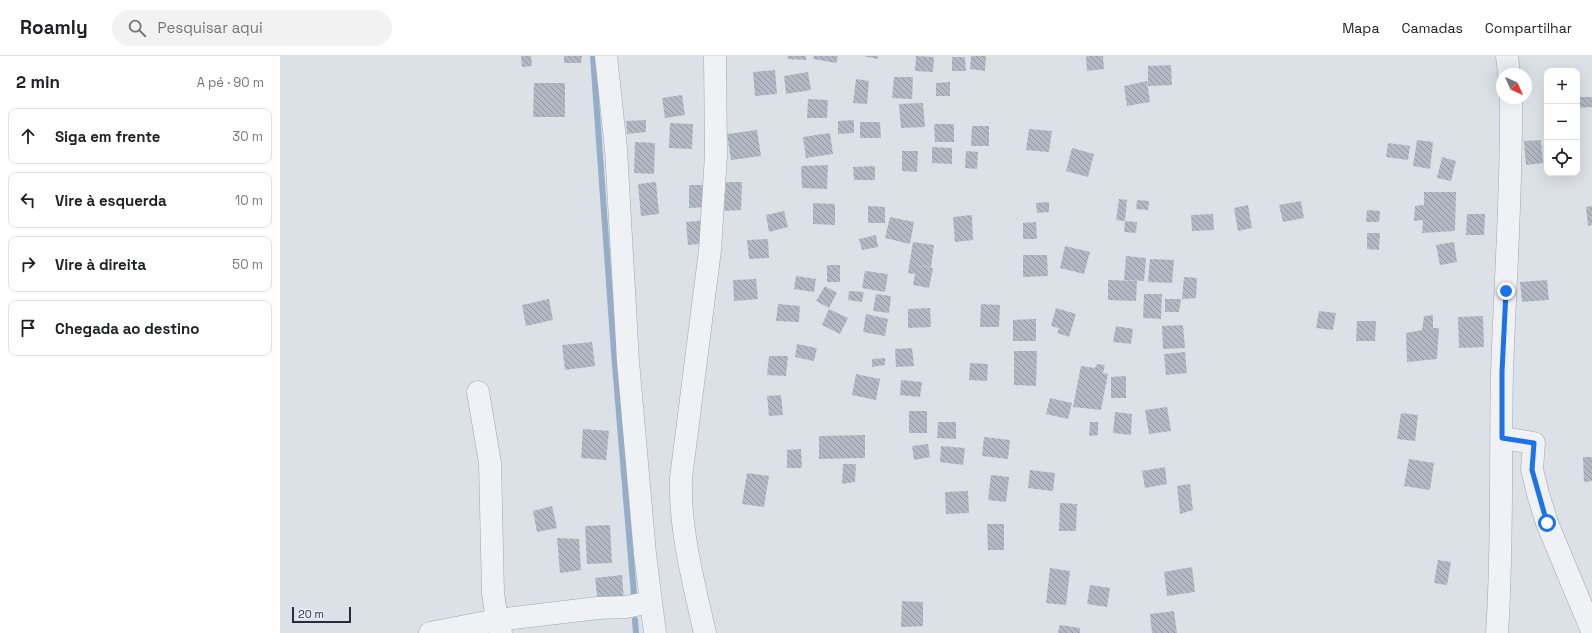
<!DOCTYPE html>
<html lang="pt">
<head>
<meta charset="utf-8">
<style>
  body { margin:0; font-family:"Space Grotesk",sans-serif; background:#f2f2f2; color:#202124 }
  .controls { position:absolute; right:12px; top:12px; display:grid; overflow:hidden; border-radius:8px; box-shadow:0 4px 16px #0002 }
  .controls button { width:36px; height:36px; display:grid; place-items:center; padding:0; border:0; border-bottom:1px solid #e0e0e0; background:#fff; color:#202124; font:20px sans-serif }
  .compass { position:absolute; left:1216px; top:12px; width:36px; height:36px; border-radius:50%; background:#fff; box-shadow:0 4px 16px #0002; rotate:135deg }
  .scale { position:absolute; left:12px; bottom:10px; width:59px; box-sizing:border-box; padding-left:4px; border:2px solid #262d3d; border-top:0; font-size:11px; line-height:14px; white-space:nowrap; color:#262d3d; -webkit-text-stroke:3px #ebeff5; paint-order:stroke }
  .stop { position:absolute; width:12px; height:12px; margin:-9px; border:3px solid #1a73e8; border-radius:50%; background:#fff }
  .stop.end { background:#1a73e8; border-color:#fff; box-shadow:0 1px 4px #0008 }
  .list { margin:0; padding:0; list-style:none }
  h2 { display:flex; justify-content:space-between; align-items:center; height:52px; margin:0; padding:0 16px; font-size:17px }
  h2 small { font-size:13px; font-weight:400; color:#757577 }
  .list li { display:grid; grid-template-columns:26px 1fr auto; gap:12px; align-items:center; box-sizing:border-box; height:56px; margin:0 8px 8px; padding:0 8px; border:1px solid #e0e0e0; border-radius:8px }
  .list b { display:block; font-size:15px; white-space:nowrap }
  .list em { font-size:13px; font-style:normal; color:#757577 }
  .icon { flex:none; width:22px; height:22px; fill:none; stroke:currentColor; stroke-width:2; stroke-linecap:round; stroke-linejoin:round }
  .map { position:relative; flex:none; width:1312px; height:577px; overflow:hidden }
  header { display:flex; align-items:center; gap:24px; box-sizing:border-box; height:56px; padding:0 20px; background:#fff; border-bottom:1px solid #e0e0e0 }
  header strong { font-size:19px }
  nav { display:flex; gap:22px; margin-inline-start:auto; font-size:14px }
  .search { width:280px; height:36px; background:#f2f2f2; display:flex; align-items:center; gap:10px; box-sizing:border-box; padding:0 14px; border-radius:22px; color:#757577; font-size:15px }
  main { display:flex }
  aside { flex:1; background:#fff }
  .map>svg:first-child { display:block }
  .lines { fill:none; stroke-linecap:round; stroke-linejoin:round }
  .stream { stroke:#96adc8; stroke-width:6 }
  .building { fill:url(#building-back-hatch) }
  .minor-casing { stroke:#a2a7b1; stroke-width:23 }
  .minor { stroke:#eff1f5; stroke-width:22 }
  .route { stroke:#1a73e8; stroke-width:5 }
</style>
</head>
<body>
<header>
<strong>Roamly</strong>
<div class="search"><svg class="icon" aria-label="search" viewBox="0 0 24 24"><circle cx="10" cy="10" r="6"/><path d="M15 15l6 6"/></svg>Pesquisar aqui</div>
<nav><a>Mapa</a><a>Camadas</a><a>Compartilhar</a></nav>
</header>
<main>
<aside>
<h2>2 min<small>A pé · 90 m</small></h2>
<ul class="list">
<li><svg class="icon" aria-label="ahead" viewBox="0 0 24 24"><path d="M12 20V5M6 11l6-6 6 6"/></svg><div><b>Siga em frente</b></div><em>30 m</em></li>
<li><svg class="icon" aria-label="left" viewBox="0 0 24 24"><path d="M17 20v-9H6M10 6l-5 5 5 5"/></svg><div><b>Vire à esquerda</b></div><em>10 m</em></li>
<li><svg class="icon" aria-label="right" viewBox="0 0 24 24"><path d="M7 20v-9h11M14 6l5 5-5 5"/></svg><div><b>Vire à direita</b></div><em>50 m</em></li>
<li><svg class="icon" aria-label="arrive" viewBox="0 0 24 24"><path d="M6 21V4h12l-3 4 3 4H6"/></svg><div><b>Chegada ao destino</b></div></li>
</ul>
</aside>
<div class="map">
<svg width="1312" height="577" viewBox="0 0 1312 577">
  <defs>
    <pattern id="building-back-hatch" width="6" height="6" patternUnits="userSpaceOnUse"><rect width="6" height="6" fill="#b3b9c4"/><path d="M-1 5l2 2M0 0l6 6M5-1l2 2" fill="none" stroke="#9197a0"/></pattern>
  </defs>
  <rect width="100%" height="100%" fill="#dce0e7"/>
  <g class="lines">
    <path class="stream" d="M313 0 334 297 354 539
      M355 564 356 577"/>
  </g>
  <path class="building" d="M241 0H251L252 10 242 11Z
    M284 0H302L301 7H284Z
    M508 0H526V4L507 3Z
    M534 0H558L556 7 533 3Z
    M583 0H598V3Z
    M636 0 654 1 653 16 635 15Z
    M691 0H706L705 15 690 13Z
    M806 0H823L824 13 807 15Z
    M672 1H685L686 15H672Z
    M891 9 892 29 868 30V10Z
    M495 14 497 38 475 40 473 16Z
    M528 16 531 34 506 38 504 20Z
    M614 21H633L632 43 612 42Z
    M576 23 589 25 587 48 573 47Z
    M867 25 870 46 847 50 844 30Z
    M670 26V40H656V27Z
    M254 27H285V61H253Z
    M1264 32H1267V53H1264Z
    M402 39 405 59 385 62 382 42Z
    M1297 41H1312V51L1297 52Z
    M528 43 548 44 547 62H527Z
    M643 47 645 71 621 72 619 48Z
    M366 64V76L347 78 346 65Z
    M574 64V77L558 78V65Z
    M580 66H600L601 82H580Z
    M390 67 413 68 412 93 389 92Z
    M654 68H674V86H655Z
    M692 70H709V90H691Z
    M749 73 772 75 769 96 746 94Z
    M477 74 481 100 451 104 447 78Z
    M550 77 553 98 526 102 523 81Z
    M1137 84 1153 86 1150 113 1133 110Z
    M1261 84 1263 107 1246 109 1244 85Z
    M355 86 375 87 374 118 354 117Z
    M1108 87 1130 90 1128 104 1106 101Z
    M652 91 672 92V108L652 107Z
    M792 92 814 98 808 121 786 115Z
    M622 95H638L637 116 622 115Z
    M686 95 698 96 697 113 685 112Z
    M1162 101 1176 105 1171 125 1157 122Z
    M548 109 547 133 522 132 521 110Z
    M595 110V124H574L573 111Z
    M376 126 379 158 361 160 358 128Z
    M446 126H462L461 154 444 155Z
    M409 129H428V151L409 152Z
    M1144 136H1176L1175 175 1142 177 1143 164 1134 165 1135 150 1144 149Z
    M839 143 847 144 845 165 836 164Z
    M857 144 869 145 868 154 856 153Z
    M1021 145 1024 162 1003 166 999 149Z
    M769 146V156L757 157 756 147Z
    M533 147 555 148V169L533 168Z
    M968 149 972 172 958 175 954 152Z
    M588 150 605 151V167H588Z
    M1312 150V169L1308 170 1306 151Z
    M1087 154 1100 155 1099 166H1086Z
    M504 155 508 171 489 176 486 159Z
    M933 158 934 174 912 175 911 159Z
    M1187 158H1205L1204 179H1186Z
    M692 159 693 184 675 186 673 161Z
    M610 161 634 166 630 188 605 182Z
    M426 164 428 187 408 189 406 166Z
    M845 165 857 166 856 177 844 176Z
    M756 166 757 183H743V167Z
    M1087 177H1100L1099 194 1087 193Z
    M596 179 598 191 582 194 579 183Z
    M488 183 489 202 469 203 467 184Z
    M633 186 654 189 651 211 634 209 653 212 649 232 633 229 635 218 628 217Z
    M1174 186 1177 206 1160 209 1156 189Z
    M785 190 810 196 804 218 780 212Z
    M743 199H767L768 220 743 221Z
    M846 200 866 202 864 225 844 224Z
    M870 203 894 204 892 227 868 226Z
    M547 209H560V226H547Z
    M585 215 608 218 605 236 582 232Z
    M516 220 536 223 534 236 514 233Z
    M904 221 917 222 916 242 902 243Z
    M476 223 478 243 454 245 453 224Z
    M828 224 857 225 856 245 828 244Z
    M1267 224 1269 244 1242 246 1240 226Z
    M545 230 557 237 549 252 536 245Z
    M569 235 584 236 582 246 568 244Z
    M596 238 611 240 609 257 593 255Z
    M864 238H882L881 263 863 262Z
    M269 243 273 264 246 270 242 249Z
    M885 243H901L899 256H885Z
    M498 248 520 250 519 266 496 265Z
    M701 248 720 249 719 271H700Z
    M650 252 651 271 628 272V253Z
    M776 252 796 258 789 281 777 277 779 272 771 270Z
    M549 253 568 262 560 278 542 269Z
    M1039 255 1056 257 1053 274 1036 272Z
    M586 258 608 263 605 280 583 276Z
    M1153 259V272H1159L1157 303 1127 306 1126 277 1142 274 1144 260Z
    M1203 260 1204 291 1179 292 1178 261Z
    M756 263V285H733V264Z
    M1077 265H1096L1095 285H1076Z
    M903 269 905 292 883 293 882 270Z
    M836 270 853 273 851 288 833 286Z
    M312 286 315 310 285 314 282 289Z
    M517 288 537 292 534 305 515 301Z
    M632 292 634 310 616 311 615 293Z
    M734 295H757L756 330 734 329Z
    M905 296 907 317 886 319 884 298Z
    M489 300H508L506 320 487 319Z
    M605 302V309L592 311V303Z
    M690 307 708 308 707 325 689 324Z
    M817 308 825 309 823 317 828 318 821 354 793 351 801 310 815 312Z
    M576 318 600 323 596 344 572 339Z
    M846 320V342H831V321Z
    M621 324 642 326 640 341 620 339Z
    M501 339 503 359 489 360 487 340Z
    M770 342 792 347 788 363 766 358Z
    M887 351 891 375 869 378 865 354Z
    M629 355H647V377H629Z
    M835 356 852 358 851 379 833 377Z
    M1121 357 1138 359 1135 385 1117 383Z
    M658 366H676V383L657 382Z
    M810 366H818V379L809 380Z
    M303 373 329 375 326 404 301 402Z
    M585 379V402L539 403V380Z
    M704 381 730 384 728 403 702 400Z
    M648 388 650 401 634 404 632 390Z
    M661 390 685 392 683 409 660 406Z
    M521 393 522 412H507V394Z
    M1303 401H1312V425L1304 426Z
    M1129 403 1154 407 1150 434 1124 430Z
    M563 408H576L575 426 562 428Z
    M885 411 887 428 865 432 862 415Z
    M750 414 775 417 773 435 748 432Z
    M467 417 489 420 484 451 462 448Z
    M711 419 729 421 726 446 708 444Z
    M910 428 913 454 900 458 897 430Z
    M688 435 689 457 666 458 665 436Z
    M780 447 797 448 796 475H779Z
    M272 450 277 472 257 476 253 455Z
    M707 468H724V494H708Z
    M330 469 332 507 307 508 305 470Z
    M277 482 299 483 301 514 280 517Z
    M1158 504 1171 506 1167 529 1154 527Z
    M912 511 915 536 887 540 884 516Z
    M770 512 790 515 786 549 766 547Z
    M342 519 344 545 318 547 315 522Z
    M810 529 830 532 827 551 807 548Z
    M622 545 643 546V570L621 571Z
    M894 555 897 577H872L870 558Z
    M780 569 800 572V577H778Z"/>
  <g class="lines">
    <defs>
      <path id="minor" d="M326 0 336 93 348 305 365 498 375 577
        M1227 0 1229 18
        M198 336 210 407 213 537 217 564 221 577
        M1222 382 1254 387 1252 413 1258 438 1267 467 1312 575
        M150 577 217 564 318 552 346 551 371 546
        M425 577C414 529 399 471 401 422L430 194 436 99 435 0
        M1217 577C1223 490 1220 404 1222 317 1225 225 1232 134 1231 42"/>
    </defs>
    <use href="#minor" class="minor-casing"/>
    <use href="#minor" class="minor"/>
  </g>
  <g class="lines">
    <path class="route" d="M1226 235 1222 316V382L1254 387 1252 414 1267 467"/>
  </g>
</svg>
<div class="controls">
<button>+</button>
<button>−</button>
<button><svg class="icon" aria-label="locate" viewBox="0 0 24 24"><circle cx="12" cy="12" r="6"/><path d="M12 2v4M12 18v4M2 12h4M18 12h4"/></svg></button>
</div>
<svg class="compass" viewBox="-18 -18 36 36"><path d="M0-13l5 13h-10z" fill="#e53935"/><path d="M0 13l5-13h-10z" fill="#757577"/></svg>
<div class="scale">20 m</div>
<div class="stop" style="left:1267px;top:467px"></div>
<div class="stop end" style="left:1226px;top:235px"></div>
</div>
</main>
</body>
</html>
